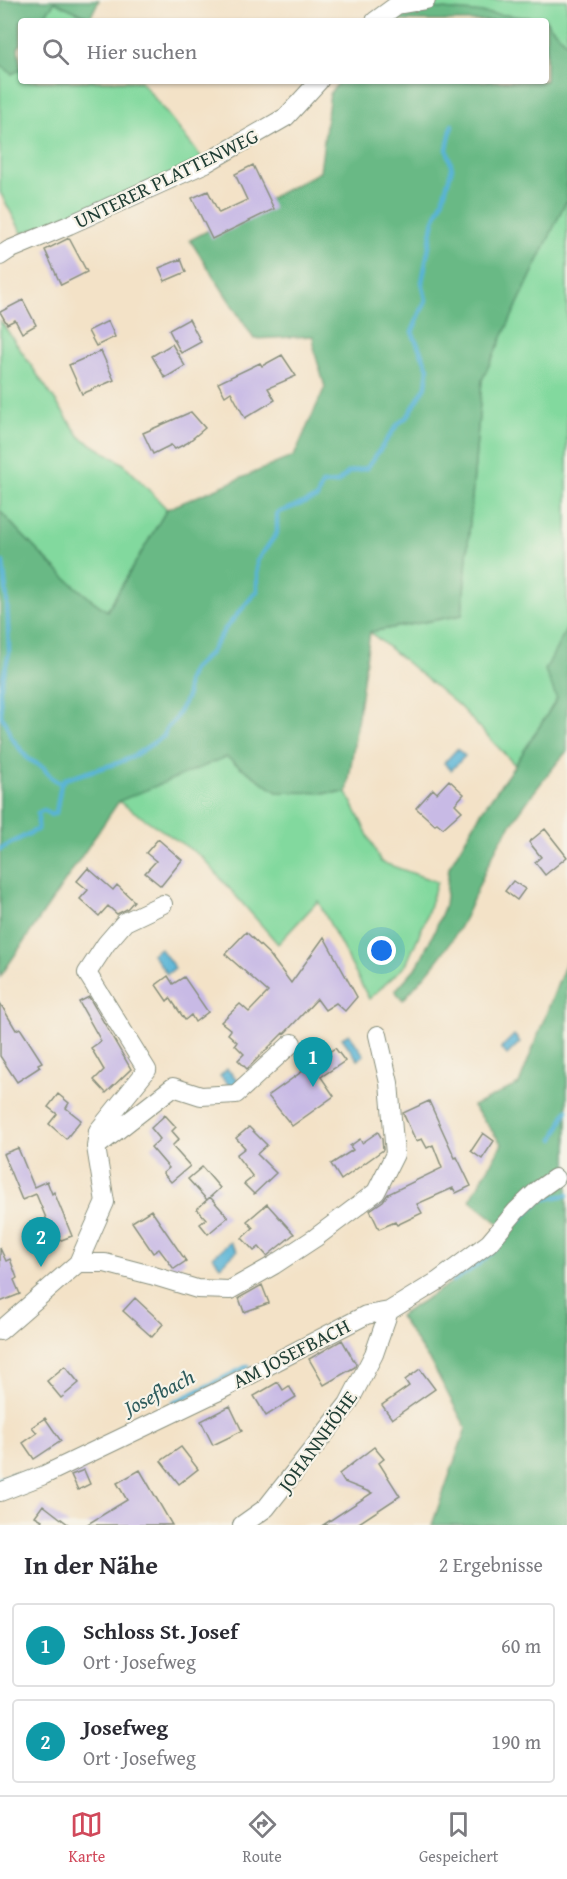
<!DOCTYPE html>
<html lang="de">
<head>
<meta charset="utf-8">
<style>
  body { margin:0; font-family:"Gentium Book Plus",serif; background:#f2f2f3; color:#2b2b33 }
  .you { position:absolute; left:382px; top:951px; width:21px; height:21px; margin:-15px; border:4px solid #fff; border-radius:50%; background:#1a73e8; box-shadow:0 0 0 9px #1a73e833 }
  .badge { display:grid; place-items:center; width:39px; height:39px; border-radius:50%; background:#d1495b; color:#fff; font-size:20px; font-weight:700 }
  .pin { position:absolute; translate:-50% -50px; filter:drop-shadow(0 2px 3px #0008) }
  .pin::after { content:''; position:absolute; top:32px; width:21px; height:18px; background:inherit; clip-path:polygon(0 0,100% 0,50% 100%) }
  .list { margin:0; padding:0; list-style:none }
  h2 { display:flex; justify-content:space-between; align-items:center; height:78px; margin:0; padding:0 24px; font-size:26px }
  h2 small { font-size:20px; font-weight:400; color:#7c7c81 }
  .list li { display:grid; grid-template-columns:39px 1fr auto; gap:18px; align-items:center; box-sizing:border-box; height:84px; margin:0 12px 12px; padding:0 12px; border:2px solid #e1e1e2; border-radius:6px }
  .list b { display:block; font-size:22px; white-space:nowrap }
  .list p { margin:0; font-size:20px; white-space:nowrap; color:#7c7c81 }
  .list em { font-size:20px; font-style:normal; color:#7c7c81 }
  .icon { flex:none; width:33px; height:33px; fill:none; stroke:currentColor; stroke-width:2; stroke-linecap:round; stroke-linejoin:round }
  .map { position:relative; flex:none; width:567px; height:1525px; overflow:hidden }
  .search { position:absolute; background:#fff; box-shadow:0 2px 4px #0004; left:18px; right:18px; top:18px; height:66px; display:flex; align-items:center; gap:15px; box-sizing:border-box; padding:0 21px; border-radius:6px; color:#7c7c81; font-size:22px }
  .sheet { height:270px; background:#fff }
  nav { display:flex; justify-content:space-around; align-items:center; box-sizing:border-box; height:84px; border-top:2px solid #e1e1e2; background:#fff; font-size:16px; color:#7c7c81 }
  nav a { display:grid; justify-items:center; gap:3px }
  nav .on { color:#d1495b }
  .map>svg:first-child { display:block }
  .green { fill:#82d99e; stroke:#508b69; stroke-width:1.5 }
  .forest { fill:#69b985; stroke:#447b5c; stroke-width:1.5 }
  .water { fill:#58b4d6; stroke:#3c7885; stroke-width:1.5 }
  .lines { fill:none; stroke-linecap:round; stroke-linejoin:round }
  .stream { stroke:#58b4d6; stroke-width:4.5 }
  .building { fill:#c8bae5 }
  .minor-casing { stroke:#89907e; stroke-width:20 }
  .minor { stroke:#fff; stroke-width:18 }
  .labels { text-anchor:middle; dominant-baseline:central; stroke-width:4.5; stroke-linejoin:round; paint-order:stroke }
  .street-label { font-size:20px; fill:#1f3d34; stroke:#f7f3e8 }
  .water-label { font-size:21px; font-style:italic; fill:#2d5b5c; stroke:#f7f3e8 }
</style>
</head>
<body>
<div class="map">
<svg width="567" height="1525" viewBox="0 0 567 1525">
  <rect width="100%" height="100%" fill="#f7f3e8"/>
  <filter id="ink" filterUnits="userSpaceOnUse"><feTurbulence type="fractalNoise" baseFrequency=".0167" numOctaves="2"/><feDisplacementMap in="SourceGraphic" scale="12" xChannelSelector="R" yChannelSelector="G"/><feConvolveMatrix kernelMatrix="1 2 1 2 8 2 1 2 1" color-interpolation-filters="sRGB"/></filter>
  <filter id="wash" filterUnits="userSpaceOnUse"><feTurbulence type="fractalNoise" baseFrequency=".008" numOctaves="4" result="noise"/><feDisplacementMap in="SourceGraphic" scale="24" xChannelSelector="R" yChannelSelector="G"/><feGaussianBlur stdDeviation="1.35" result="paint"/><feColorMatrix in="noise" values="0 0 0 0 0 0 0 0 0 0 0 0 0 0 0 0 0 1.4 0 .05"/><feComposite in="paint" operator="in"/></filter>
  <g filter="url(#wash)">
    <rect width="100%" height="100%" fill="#f3e2c7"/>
    <path class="green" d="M407 0H567V44L544 19 401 5Z
      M55 2 90 18 93 21H40Z
      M0 65 21 69V81H141L206 163 61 220 22 233 0 192Z
      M567 199V628L546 670 557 699 515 765 459 706 370 632 462 615 482 380Z
      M0 320 80 437 124 464 167 509 107 611C67 583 33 547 0 511Z
      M226 757 277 792 347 793 381 862 437 882 425 921 406 965 369 999 318 901 278 944 202 857 118 801Z"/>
    <path class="forest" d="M0 0H99L90 18 55 2 40 21H21V44L18 48 21 69 12 74 0 64Z
      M401 5 544 19 546 21H389Z
      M546 21 567 44V199L482 380 462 615 370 632 347 793 277 792 226 757 119 801 0 977V511C33 547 67 583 107 611L167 509 294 456 325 387 315 353 313 336 254 339 190 240 320 172 330 93 340 81H546Z
      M567 628V751C543 779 521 808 501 840 486 864 477 893 464 919 449 949 426 975 403 1000L395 991 418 965 435 930 445 905 449 867 482 811 515 765 557 699 545 670Z
      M567 960V1525H432L466 1428 433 1366 399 1316 465 1274 507 1230 470 1200 502 1144 473 1106 519 1084Z"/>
    <path class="water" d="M457 749 465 756 451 770 444 763Z
      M160 948 175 968 167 974 152 954Z
      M349 1034 364 1055 358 1060 342 1038Z
      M514 1035 520 1042 507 1055 501 1048Z
      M227 1069 239 1081 232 1088 220 1076Z
      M230 1242 237 1251 220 1266 213 1257Z"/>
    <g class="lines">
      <path class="stream" d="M0 690 9 653 7 600 3 562
        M0 692 1 716 6 723 11 737 28 759 43 767 50 776 61 784
        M0 849 38 829V813L44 810 51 815 56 813 61 784 65 779 118 763 132 757 164 736 166 729 174 721 187 697V682L192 670 210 653 225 629 257 591V561L277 533V513L317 498 322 484 337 483 349 472 367 468 398 424 408 416 426 386 428 368 412 332 426 300 422 282 434 220 442 202 452 168 447 149 452 125
        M554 1139 567 1110
        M519 1221 540 1200 567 1195
        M452 1281C473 1270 493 1253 508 1234
        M173 1403 248 1366
        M0 1479 12 1475 28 1473"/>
    </g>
    <g id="blocks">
      <path class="building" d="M253 165 274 209 212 239 192 198 208 191 219 213 247 200 235 174Z
        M69 238 87 272 61 285 45 250Z
        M181 259 186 272 165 281 159 268Z
        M23 300 36 325 22 333 15 320 7 324 0 312Z
        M189 319 201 342 181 353 169 330Z
        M108 321 115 337 96 346 88 331Z
        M172 344 185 366 165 378 152 356Z
        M101 351 114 380 82 394 69 365Z
        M282 355 296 376 268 388 275 400 245 418 231 392 225 396 218 383 260 363 262 366Z
        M191 412 205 428 187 443 175 449 171 445 153 454 143 433Z
        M449 780 464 794 455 804 462 811 443 828 437 823 435 825 416 808 433 789 437 793Z
        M545 829 567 857 545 875 535 862 541 857 529 842Z
        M158 839 182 860 161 886 145 873 156 861 146 853Z
        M88 868 113 890 117 885 134 901 127 909 117 914 108 906 99 916 80 899 88 890 77 881Z
        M513 881 525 889 517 900 505 891Z
        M246 932 270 955 291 983 324 937 357 997 345 1011 336 1003 325 1010 317 999 284 1034 283 1033 247 1069 238 1060 244 1054 235 1045 237 1042 228 1034 231 1030 221 1022 240 1004 249 1012 268 992 225 954Z
        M168 976 173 984 184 977 208 1012 195 1022 191 1015 185 1020 170 998 167 1001 156 985Z
        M89 997 131 1069 106 1093 94 1080 104 1070 91 1048 101 1041 79 1002Z
        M0 1003 16 1030 20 1028 42 1062 38 1064 40 1067 17 1082 0 1056Z
        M335 1048 345 1061 321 1077 334 1096 292 1126 268 1096Z
        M58 1094 69 1103 66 1108 81 1120 66 1139 49 1124 57 1114 48 1107Z
        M429 1101 455 1158 457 1157 471 1186 456 1193 453 1188 417 1204 422 1213 397 1225 395 1222 379 1229 370 1210 383 1201 388 1194 442 1168 433 1145 427 1148 422 1139 416 1141 403 1113Z
        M165 1115 176 1127 172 1131 179 1139 172 1146 190 1166 171 1182 163 1173 169 1168 151 1147 160 1139 151 1128Z
        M249 1127 267 1145 257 1154 276 1173 254 1194 244 1184 253 1177 236 1155 245 1148 236 1138Z
        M378 1132 382 1139 383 1150 341 1180 331 1164 353 1150 350 1146 360 1139 362 1143Z
        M483 1133 494 1141 482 1159 471 1151Z
        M18 1148 34 1187 47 1181 52 1194 54 1192 72 1236 56 1242 36 1194 22 1200 3 1154Z
        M202 1167 220 1188 207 1200 188 1179Z
        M210 1197 228 1217 208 1234 200 1224 206 1219 197 1209Z
        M267 1204 294 1234 267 1256 259 1247 254 1251 242 1238 253 1228 247 1221Z
        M151 1210 186 1261 174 1269 159 1249 153 1253 132 1222Z
        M0 1248 6 1261 10 1259 17 1278 14 1280 20 1294 0 1302Z
        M262 1285 269 1303 244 1312 239 1298Z
        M135 1298 163 1324 152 1337 123 1311Z
        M342 1340 356 1364 355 1367 324 1385 309 1359Z
        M65 1366 79 1383 61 1398 47 1381Z
        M420 1369 435 1389 392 1419 382 1405 409 1386 405 1380Z
        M278 1382 283 1390 289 1386 296 1397 266 1416 254 1396Z
        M230 1406 242 1431 213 1445 201 1421Z
        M45 1418 61 1441 34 1459 23 1443 37 1433 32 1427Z
        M181 1447 198 1469 179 1484 161 1461Z
        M374 1447 384 1459 379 1463 400 1496 356 1525H323L372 1493 344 1482 339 1474Z
        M84 1470 90 1484 78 1490 71 1475Z
        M140 1470 172 1525H86L127 1500 117 1483Z
        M43 1505 69 1525H38L42 1520 35 1516Z"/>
    </g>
  </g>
  <g filter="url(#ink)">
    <use href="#blocks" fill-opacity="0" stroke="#89907e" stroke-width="1.5"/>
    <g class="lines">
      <defs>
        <path id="minor" d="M375 21 397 5 426 0
          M0 256 9 250 69 225 206 163 286 117 319 81
          M96 1147 173 1087 201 1096 236 1094 292 1043
          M78 1263H105L151 1275 197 1289 230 1290 274 1265 315 1238 376 1192 395 1154 389 1083 378 1035
          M0 1331 78 1263 105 1202 96 1147 98 1131 147 1070 87 973 106 944 125 922 163 904
          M0 1492 44 1475 215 1393 366 1315 389 1311 438 1281 489 1243 516 1211 538 1190 555 1178
          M242 1525 266 1508 348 1404 374 1354 389 1311"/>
      </defs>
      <use href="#minor" class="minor-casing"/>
      <use href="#minor" class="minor"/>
    </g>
  </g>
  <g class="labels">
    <g class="street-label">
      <text transform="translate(166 178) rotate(-26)">UNTERER PLATTENWEG</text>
      <text transform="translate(291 1353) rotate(-27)">AM JOSEFBACH</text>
      <text transform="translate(317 1441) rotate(-54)">JOHANNHÖHE</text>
    </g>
    <g class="water-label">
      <text transform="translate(159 1392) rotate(-27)">Josefbach</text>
    </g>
  </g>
</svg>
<div class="you"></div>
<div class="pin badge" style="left:313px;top:1087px;background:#0f9aa8">1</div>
<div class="pin badge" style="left:41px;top:1267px;background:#0f9aa8">2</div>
<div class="search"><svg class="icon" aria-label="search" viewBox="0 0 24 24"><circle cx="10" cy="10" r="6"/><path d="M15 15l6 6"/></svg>Hier suchen</div>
</div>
<section class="sheet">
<h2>In der Nähe<small>2 Ergebnisse</small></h2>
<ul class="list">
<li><span class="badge" style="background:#0f9aa8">1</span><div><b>Schloss St. Josef</b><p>Ort · Josefweg</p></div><em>60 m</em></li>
<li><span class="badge" style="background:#0f9aa8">2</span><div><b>Josefweg</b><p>Ort · Josefweg</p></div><em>190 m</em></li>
</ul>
</section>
<nav>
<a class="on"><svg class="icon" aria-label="map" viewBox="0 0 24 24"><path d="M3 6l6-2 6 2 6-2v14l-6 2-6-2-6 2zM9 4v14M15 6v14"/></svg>Karte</a>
<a><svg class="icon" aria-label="directions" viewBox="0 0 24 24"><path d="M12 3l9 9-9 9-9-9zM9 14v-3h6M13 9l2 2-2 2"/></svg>Route</a>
<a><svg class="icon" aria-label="saved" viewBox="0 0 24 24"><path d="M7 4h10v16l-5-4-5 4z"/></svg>Gespeichert</a>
</nav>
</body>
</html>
